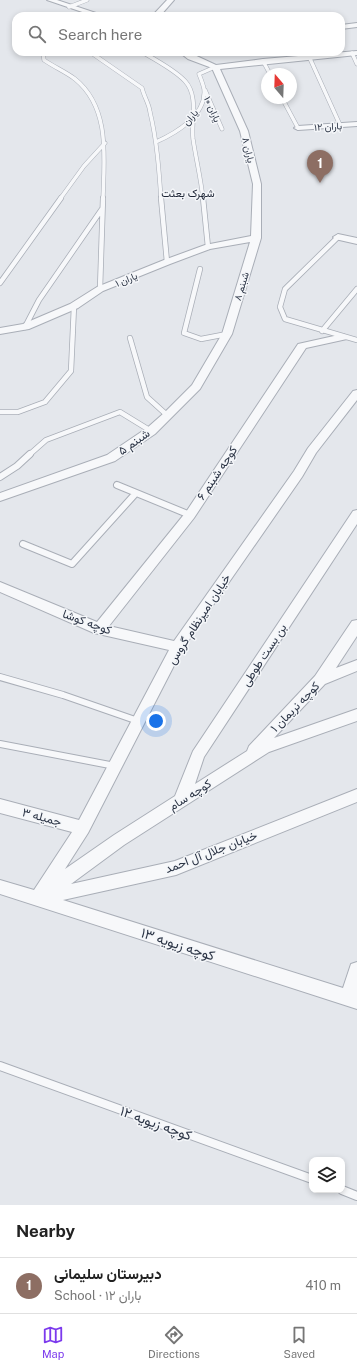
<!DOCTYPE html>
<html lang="en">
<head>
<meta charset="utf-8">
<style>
  body { margin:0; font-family:"Public Sans",Vazirmatn,sans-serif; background:#f2f2f2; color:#222 }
  .controls { position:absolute; right:12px; bottom:12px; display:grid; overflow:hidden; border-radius:8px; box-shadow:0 2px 6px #0003 }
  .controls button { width:36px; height:36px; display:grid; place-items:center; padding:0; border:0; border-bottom:1px solid #e0e0e0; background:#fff; color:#222; font:20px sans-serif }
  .compass { position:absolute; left:261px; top:68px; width:36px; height:36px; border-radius:50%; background:#fff; box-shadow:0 2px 6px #0003; rotate:341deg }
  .you { position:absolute; left:156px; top:721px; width:14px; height:14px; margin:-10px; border:3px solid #fff; border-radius:50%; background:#1a73e8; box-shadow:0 0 0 6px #1a73e833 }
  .badge { display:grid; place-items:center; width:26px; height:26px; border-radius:50%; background:#7c3aed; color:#fff; font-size:13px; font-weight:700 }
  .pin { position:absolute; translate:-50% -33px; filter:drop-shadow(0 1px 2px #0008) }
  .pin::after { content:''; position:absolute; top:21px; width:14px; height:12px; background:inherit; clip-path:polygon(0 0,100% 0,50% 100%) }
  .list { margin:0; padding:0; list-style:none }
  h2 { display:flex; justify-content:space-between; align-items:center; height:52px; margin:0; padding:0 16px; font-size:17px }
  h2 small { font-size:13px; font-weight:400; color:#767676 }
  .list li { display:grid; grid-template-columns:26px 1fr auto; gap:12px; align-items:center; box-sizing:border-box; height:56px; padding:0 16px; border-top:1px solid #e0e0e0 }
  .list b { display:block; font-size:15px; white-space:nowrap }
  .list p { margin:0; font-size:13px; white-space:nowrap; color:#767676 }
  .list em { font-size:13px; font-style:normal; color:#767676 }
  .icon { flex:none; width:22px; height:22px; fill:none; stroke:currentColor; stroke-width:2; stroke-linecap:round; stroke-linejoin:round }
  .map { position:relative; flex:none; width:357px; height:1205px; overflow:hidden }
  .search { position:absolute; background:#fff; box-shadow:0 2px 6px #0003; left:12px; right:12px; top:12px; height:44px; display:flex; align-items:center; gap:10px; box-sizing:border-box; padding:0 14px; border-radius:12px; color:#767676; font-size:15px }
  .sheet { height:108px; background:#fff }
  nav { display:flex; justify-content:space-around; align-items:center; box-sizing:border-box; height:56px; border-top:1px solid #e0e0e0; background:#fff; font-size:11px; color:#767676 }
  nav a { display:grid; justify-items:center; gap:2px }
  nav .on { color:#7c3aed }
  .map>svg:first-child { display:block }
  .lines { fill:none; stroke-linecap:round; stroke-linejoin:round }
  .lane-far3-casing { stroke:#a9aeb7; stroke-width:4.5 }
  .lane-far2-casing { stroke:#a9aeb7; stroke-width:6 }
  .lane-far1-casing { stroke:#a9aeb7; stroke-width:8 }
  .lane-casing { stroke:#a9aeb7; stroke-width:10 }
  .street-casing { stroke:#a9aeb7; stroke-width:2 }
  .lane-far3 { stroke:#f7f8fa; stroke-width:3.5 }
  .lane-far2 { stroke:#f7f8fa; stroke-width:4.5 }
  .lane-far1 { stroke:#f7f8fa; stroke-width:6 }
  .lane { stroke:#f7f8fa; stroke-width:8 }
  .street { fill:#f7f8fa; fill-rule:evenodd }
  .labels { text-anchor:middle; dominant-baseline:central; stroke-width:3; stroke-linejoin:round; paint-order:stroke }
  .far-street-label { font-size:10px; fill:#2b3445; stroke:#f4f6f9 }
  .far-neighbourhood-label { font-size:11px; fill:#1d2536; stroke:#f4f6f9 }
  .street-label { font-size:12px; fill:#2b3445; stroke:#f4f6f9 }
  .near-street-label { font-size:14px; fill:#2b3445; stroke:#f4f6f9 }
</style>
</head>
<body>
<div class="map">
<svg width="357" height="1205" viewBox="0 0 357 1205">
  <rect width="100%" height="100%" fill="#e4e7ec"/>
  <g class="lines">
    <defs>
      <path id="lane-far3" d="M69 7 87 0
        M43 52 44 60C54 67 66 72 75 79 111 108 104 159 103 199
        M90 52 142 88C144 97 149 103 150 112 157 141 159 170 161 199
        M142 52C156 60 175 70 185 81 199 96 191 121 193 139 196 159 201 179 203 199
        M307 52 340 125
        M352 53 357 64
        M263 61 270 74
        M205 90 222 129
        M282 98 298 128
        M156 142C176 133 207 115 204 89 203 84 201 79 199 74L215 67
        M60 199 84 166 105 143"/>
      <path id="lane-far2" d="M161 198 167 262
        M203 198 208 247
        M338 237 285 289 280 307 285 319 357 340
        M200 269 184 333 201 339 227 334
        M0 283 61 198
        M100 289 103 198
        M25 327 39 300 102 209
        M322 331 357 289
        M130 338 147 397 168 416
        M0 412H18L45 402 71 371 74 306
        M29 455 46 440 120 412 151 431"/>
      <path id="lane-far1" d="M0 477 17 466 30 454
        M117 485 190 515
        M23 544 72 564 136 493
        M0 677 63 695 138 721
        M0 744 115 766"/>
      <path id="lane" d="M0 1066 312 1179
        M342 1190 357 1196"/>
      <path id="street" d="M47 0H57L105 16H94Z
        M167 0H174L160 16H152Z
        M357 23V27L341 29V25Z
        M357 51V55L220 69 248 131 261 184V238L232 334 200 389 155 434 115 461 0 501V493L107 455 147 428 164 413 192 385 222 334 250 242 210 249 170 264 103 291 78 308 29 329 0 334V328L23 324 70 304 97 287 164 260 205 245 251 236 253 184 240 131 212 68 188 59 179 52H188L216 65 263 59Z
        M357 122V126L298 130 294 128 298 126Z
        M338 234 357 238V244L335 239 333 237Z
        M343 334 348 337 347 339 306 348 194 518 109 626 174 641 294 471 308 448 353 391 357 390V400L316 453 302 477 182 650 88 833 65 869 114 835 175 796 193 751 353 511 357 510V524L204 757 195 784 247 751 249 746 315 676 352 621 357 620V636L336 668 357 660V671L325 684 274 738 357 709V721L269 752 124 845 71 884 175 861 357 789V802L176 875 63 900 343 988 351 964 357 962V1009L0 894V880L34 890 72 832 0 813V799L79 820 169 650 94 633 0 592V582L97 622 186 512 298 344Z"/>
    </defs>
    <use href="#lane-far3" class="lane-far3-casing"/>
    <use href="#lane-far2" class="lane-far2-casing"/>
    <use href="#lane-far1" class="lane-far1-casing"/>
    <use href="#lane" class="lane-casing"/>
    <use href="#street" class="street-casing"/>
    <use href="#lane-far3" class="lane-far3"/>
    <use href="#lane-far2" class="lane-far2"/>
    <use href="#lane-far1" class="lane-far1"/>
    <use href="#lane" class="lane"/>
    <use href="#street" class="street"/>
  </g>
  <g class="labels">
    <g class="far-street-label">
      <text transform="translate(213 109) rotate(66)">یاران ۱۰</text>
      <text transform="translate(190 117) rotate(-49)">یاران</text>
      <text transform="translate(328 126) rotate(-3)">باران ۱۲</text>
      <text transform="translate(249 150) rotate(77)">یاران ۸</text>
      <text transform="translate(126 279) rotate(-22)">یاران ۱</text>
      <text transform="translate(241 286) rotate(-73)">شبنم ۸</text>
    </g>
    <g class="far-neighbourhood-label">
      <text x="188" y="193">شهرک بعثت</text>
    </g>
    <g class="street-label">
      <text transform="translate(134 442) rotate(-35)">شبنم ۵</text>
      <text transform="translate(217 473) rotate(-56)">کوچه شبنم ۶</text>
      <text transform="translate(199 619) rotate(-57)">خیابان امیرنظام گروس</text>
      <text transform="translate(87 622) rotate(20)">کوچه کوشا</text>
      <text transform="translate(264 655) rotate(-57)">بن بست طوطی</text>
      <text transform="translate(295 707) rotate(-46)">کوچه نریمان ۱</text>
      <text transform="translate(190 795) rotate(-32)">کوچه سام</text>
      <text transform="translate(42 817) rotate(15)">جمیله ۳</text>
      <text transform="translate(211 852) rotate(-21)">خیابان جلال آل احمد</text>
    </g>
    <g class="near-street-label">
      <text transform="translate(178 944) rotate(18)">کوچه زیویه ۱۳</text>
      <text transform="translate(156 1123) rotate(20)">کوچه زیویه ۱۲</text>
    </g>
  </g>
</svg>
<div class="controls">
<button><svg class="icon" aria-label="layers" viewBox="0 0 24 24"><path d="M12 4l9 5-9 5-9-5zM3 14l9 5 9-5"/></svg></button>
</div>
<svg class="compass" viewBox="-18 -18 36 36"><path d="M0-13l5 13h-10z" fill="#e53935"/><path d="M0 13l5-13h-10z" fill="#767676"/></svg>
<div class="you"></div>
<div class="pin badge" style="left:320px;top:183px;background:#8d6e63">1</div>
<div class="search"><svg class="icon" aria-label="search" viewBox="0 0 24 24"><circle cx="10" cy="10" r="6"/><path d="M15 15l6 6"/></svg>Search here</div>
</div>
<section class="sheet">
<h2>Nearby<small></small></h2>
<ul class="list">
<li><span class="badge" style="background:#8d6e63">1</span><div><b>دبیرستان سلیمانی</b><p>School · باران ۱۲</p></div><em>410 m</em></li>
</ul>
</section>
<nav>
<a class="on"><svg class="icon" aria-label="map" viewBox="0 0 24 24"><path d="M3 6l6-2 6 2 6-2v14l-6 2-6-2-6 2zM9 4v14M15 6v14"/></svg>Map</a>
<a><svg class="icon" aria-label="directions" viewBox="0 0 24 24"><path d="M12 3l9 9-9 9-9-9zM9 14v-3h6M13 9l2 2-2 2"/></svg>Directions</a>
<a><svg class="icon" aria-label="saved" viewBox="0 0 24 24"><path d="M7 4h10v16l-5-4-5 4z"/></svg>Saved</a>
</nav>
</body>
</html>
